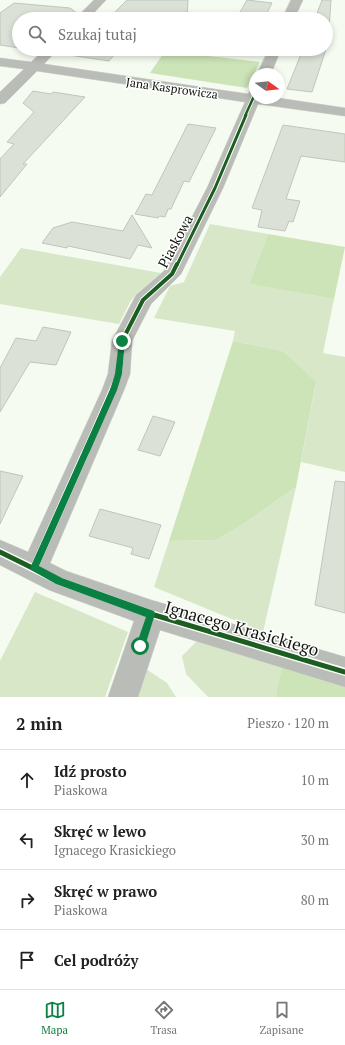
<!DOCTYPE html>
<html lang="pl">
<head>
<meta charset="utf-8">
<style>
  body { margin:0; font-family:"PT Serif",serif; background:#f6f6f6; color:#222 }
  .compass { position:absolute; left:249px; top:68px; width:36px; height:36px; border-radius:50%; background:#fff; box-shadow:0 2px 6px #0003; rotate:105deg }
  .stop { position:absolute; width:12px; height:12px; margin:-9px; border:3px solid #0b8043; border-radius:50%; background:#fff }
  .stop.end { background:#0b8043; border-color:#fff; box-shadow:0 1px 4px #0008 }
  .list { margin:0; padding:0; list-style:none }
  h2 { display:flex; justify-content:space-between; align-items:center; height:52px; margin:0; padding:0 16px; font-size:17px }
  h2 small { font-size:13px; font-weight:400; color:#767676 }
  .list li { display:grid; grid-template-columns:26px 1fr auto; gap:12px; align-items:center; box-sizing:border-box; height:60px; padding:0 16px; border-top:1px solid #e0e0e0 }
  .list b { display:block; font-size:15px; white-space:nowrap }
  .list p { margin:0; font-size:13px; white-space:nowrap; color:#767676 }
  .list em { font-size:13px; font-style:normal; color:#767676 }
  .icon { flex:none; width:22px; height:22px; fill:none; stroke:currentColor; stroke-width:2; stroke-linecap:round; stroke-linejoin:round }
  .map { position:relative; flex:none; width:345px; height:697px; overflow:hidden }
  .search { position:absolute; background:#fff; box-shadow:0 2px 6px #0003; left:12px; right:12px; top:12px; height:44px; display:flex; align-items:center; gap:10px; box-sizing:border-box; padding:0 14px; border-radius:22px; color:#767676; font-size:15px }
  .sheet { height:292px; background:#fff }
  nav { display:flex; justify-content:space-around; align-items:center; box-sizing:border-box; height:56px; border-top:1px solid #e0e0e0; background:#fff; font-size:11px; color:#767676 }
  nav a { display:grid; justify-items:center; gap:2px }
  nav .on { color:#0b8043 }
  .map>svg:first-child { display:block }
  .green { fill:#d7e7c8 }
  .forest { fill:#cce4b7 }
  .building { fill:#dbe1d6; stroke:#c0c6bb }
  .lines { fill:none; stroke-linecap:round; stroke-linejoin:round }
  .minor-casing { stroke:#d1d6cc; stroke-width:1 }
  .minor { fill:#babcb7; fill-rule:evenodd }
  .cycleway-far3-casing { stroke:#fff; stroke-width:4 }
  .cycleway-far2-casing { stroke:#fff; stroke-width:5 }
  .cycleway-far1-casing { stroke:#fff; stroke-width:6 }
  .cycleway-casing { stroke:#fff; stroke-width:8 }
  .cycleway-far3 { stroke:#1b5e20; stroke-width:2.5 }
  .cycleway-far2 { stroke:#1b5e20; stroke-width:3 }
  .cycleway-far1 { stroke:#1b5e20; stroke-width:4 }
  .cycleway { stroke:#1b5e20; stroke-width:5 }
  .route { fill:#0b8043 }
  .labels { text-anchor:middle; dominant-baseline:central; stroke-width:3; stroke-linejoin:round; paint-order:stroke }
  .far-street-label { font-size:12px; fill:#11160c; stroke:#fff }
  .street-label { font-size:14px; fill:#11160c; stroke:#fff }
  .near-street-label { font-size:17px; fill:#11160c; stroke:#fff }
</style>
</head>
<body>
<div class="map">
<svg width="345" height="697" viewBox="0 0 345 697">
  <rect width="100%" height="100%" fill="#f5fbf0"/>
  <path class="green" d="M210 224 268 234 251 284 334 299 323 353 345 357V472L301 462 316 383 283 351 233 341 235 331 154 318 170 286 184 282Z
    M21 248 161 273 136 294 130 302 119 324 0 304V277Z
    M296 487 263 632 154 587 169 541 216 540 242 525Z
    M35 592 128 632 105 697H0V661Z
    M197 641 282 667 276 691 277 697H208L186 674 182 656Z
    M146 669 167 683 176 697H138Z"/>
  <path class="forest" d="M165 51 260 62 247 88 150 73Z
    M268 234 345 247 334 299 250 284Z
    M233 341 283 351 316 382 296 487 242 525 216 540 169 541Z
    M282 667 345 686V697H277L276 691Z"/>
  <path class="building" d="M127 0H188L187 19H104L109 13H114Z
    M247 0 272 3 264 19H236Z
    M322 0H331L328 43 312 92 287 89 303 49H326V19H315Z
    M14 3 70 8 78 14 74 19H19V48L0 45V13Z
    M59 49H119L109 61 56 53Z
    M33 91 51 94 53 92 85 97 23 164H27L0 197V159L14 144 7 142 34 112 23 103Z
    M188 124 216 128 189 182 184 181 171 209H168L165 217 159 216 158 218 135 214 146 194 152 195Z
    M283 125 345 134V162L301 156 286 199 300 201 293 222 289 221 285 231 258 227 262 210 252 208Z
    M132 215 152 248 138 245 130 259 68 246 67 248 42 243 53 228 72 222 123 231Z
    M43 327 71 332 56 365 30 362 0 412V368L16 338 36 341Z
    M153 416 175 422 160 456 138 450Z
    M0 471 23 476 0 524Z
    M335 481 345 482V613L315 605Z
    M100 509 161 525 149 559 131 554 133 548 89 536Z"/>
  <g class="lines">
    <defs>
      <path id="minor" d="M94 0H106L88 19H75Z
        M291 0H303L294 19H282Z
        M45 49H58L44 64 248 94 250 91 255 90V98H278L345 108V116L258 104 223 188 181 274 151 304 132 341 130 374 124 390 50 563 66 571 151 600 345 657V687L160 630 138 697H108L134 621 49 590 0 565V540L28 552 102 390 108 374 112 341 136 295 164 271 207 188 245 102 37 71 5 103 0 104V92L24 69 0 66V58L31 62Z
        M269 49H281L271 74H257Z"/>
    </defs>
    <use href="#minor" class="minor-casing"/>
    <use href="#minor" class="minor"/>
    <defs>
      <path id="cycleway-far3" d="M245 116 255 94"/>
      <path id="cycleway-far2" d="M177 265 215 188 246 115"/>
      <path id="cycleway-far1" d="M84 454 119 374 122 341 143 300 172 274 177 264"/>
      <path id="cycleway" d="M0 552 59 581 151 614 345 672
        M34 568 85 453"/>
    </defs>
    <use href="#cycleway-far3" class="cycleway-far3-casing"/>
    <use href="#cycleway-far2" class="cycleway-far2-casing"/>
    <use href="#cycleway-far1" class="cycleway-far1-casing"/>
    <use href="#cycleway" class="cycleway-casing"/>
    <use href="#cycleway-far3" class="cycleway-far3"/>
    <use href="#cycleway-far2" class="cycleway-far2"/>
    <use href="#cycleway-far1" class="cycleway-far1"/>
    <use href="#cycleway" class="cycleway"/>
  </g>
  <path class="route" d="M122 339 125 341 122 374 117 390 39 566 62 578 154 611 155 614 145 646 143 649 140 650 137 649 136 646 146 617 56 584 31 570 30 568 110 390 115 374 119 341Z"/>
  <g class="labels">
    <g class="far-street-label">
      <text transform="translate(172 88) rotate(8)">Jana Kasprowicza</text>
    </g>
    <g class="street-label">
      <text transform="translate(175 241) rotate(-62)">Piaskowa</text>
    </g>
    <g class="near-street-label">
      <text transform="translate(242 628) rotate(16)">Ignacego Krasickiego</text>
    </g>
  </g>
</svg>
<svg class="compass" viewBox="-18 -18 36 36"><path d="M0-13l5 13h-10z" fill="#e53935"/><path d="M0 13l5-13h-10z" fill="#767676"/></svg>
<div class="stop" style="left:140px;top:646px"></div>
<div class="stop end" style="left:122px;top:341px"></div>
<div class="search"><svg class="icon" aria-label="search" viewBox="0 0 24 24"><circle cx="10" cy="10" r="6"/><path d="M15 15l6 6"/></svg>Szukaj tutaj</div>
</div>
<section class="sheet">
<h2>2 min<small>Pieszo · 120 m</small></h2>
<ul class="list">
<li><svg class="icon" aria-label="ahead" viewBox="0 0 24 24"><path d="M12 20V5M6 11l6-6 6 6"/></svg><div><b>Idź prosto</b><p>Piaskowa</p></div><em>10 m</em></li>
<li><svg class="icon" aria-label="left" viewBox="0 0 24 24"><path d="M17 20v-9H6M10 6l-5 5 5 5"/></svg><div><b>Skręć w lewo</b><p>Ignacego Krasickiego</p></div><em>30 m</em></li>
<li><svg class="icon" aria-label="right" viewBox="0 0 24 24"><path d="M7 20v-9h11M14 6l5 5-5 5"/></svg><div><b>Skręć w prawo</b><p>Piaskowa</p></div><em>80 m</em></li>
<li><svg class="icon" aria-label="arrive" viewBox="0 0 24 24"><path d="M6 21V4h12l-3 4 3 4H6"/></svg><div><b>Cel podróży</b></div></li>
</ul>
</section>
<nav>
<a class="on"><svg class="icon" aria-label="map" viewBox="0 0 24 24"><path d="M3 6l6-2 6 2 6-2v14l-6 2-6-2-6 2zM9 4v14M15 6v14"/></svg>Mapa</a>
<a><svg class="icon" aria-label="directions" viewBox="0 0 24 24"><path d="M12 3l9 9-9 9-9-9zM9 14v-3h6M13 9l2 2-2 2"/></svg>Trasa</a>
<a><svg class="icon" aria-label="saved" viewBox="0 0 24 24"><path d="M7 4h10v16l-5-4-5 4z"/></svg>Zapisane</a>
</nav>
</body>
</html>
